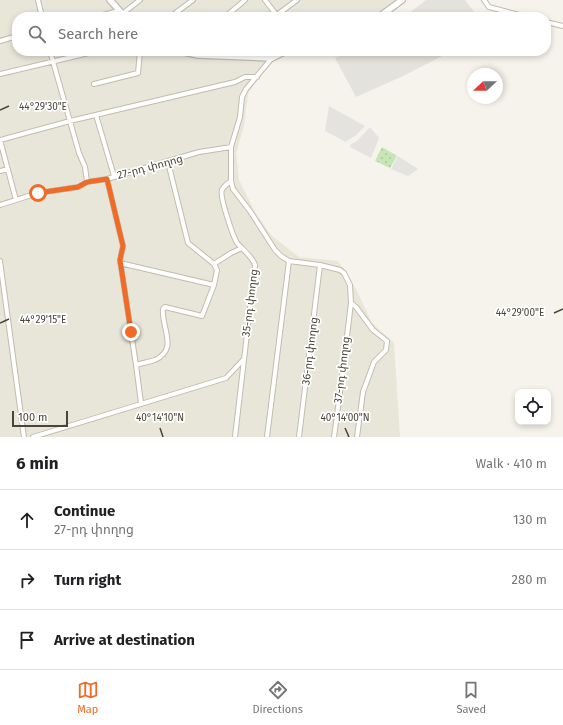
<!DOCTYPE html>
<html lang="en">
<head>
<meta charset="utf-8">
<style>
  body { margin:0; font-family:"Fira Sans","Noto Sans Armenian",sans-serif; background:#f6f6f6; color:#202124 }
  .controls { position:absolute; right:12px; bottom:12px; display:grid; overflow:hidden; border-radius:8px; box-shadow:0 2px 6px #0003 }
  .controls button { width:36px; height:36px; display:grid; place-items:center; padding:0; border:0; border-bottom:1px solid #e0e0e0; background:#fff; color:#202124; font:20px sans-serif }
  .compass { position:absolute; left:467px; top:68px; width:36px; height:36px; border-radius:50%; background:#fff; box-shadow:0 2px 6px #0003; rotate:248deg }
  .scale { position:absolute; left:12px; bottom:10px; width:56px; box-sizing:border-box; padding-left:4px; border:2px solid #484539; border-top:0; font-size:11px; line-height:14px; white-space:nowrap; color:#484539; -webkit-text-stroke:3px #fff; paint-order:stroke }
  .stop { position:absolute; width:12px; height:12px; margin:-9px; border:3px solid #ef6b27; border-radius:50%; background:#fff }
  .stop.end { background:#ef6b27; border-color:#fff; box-shadow:0 1px 4px #0008 }
  .list { margin:0; padding:0; list-style:none }
  h2 { display:flex; justify-content:space-between; align-items:center; height:52px; margin:0; padding:0 16px; font-size:17px }
  h2 small { font-size:13px; font-weight:400; color:#757577 }
  .list li { display:grid; grid-template-columns:26px 1fr auto; gap:12px; align-items:center; box-sizing:border-box; height:60px; padding:0 16px; border-top:1px solid #e0e0e0 }
  .list b { display:block; font-size:15px; white-space:nowrap }
  .list p { margin:0; font-size:13px; white-space:nowrap; color:#757577 }
  .list em { font-size:13px; font-style:normal; color:#757577 }
  .icon { flex:none; width:22px; height:22px; fill:none; stroke:currentColor; stroke-width:2; stroke-linecap:round; stroke-linejoin:round }
  .map { position:relative; flex:none; width:563px; height:437px; overflow:hidden }
  .search { position:absolute; background:#fff; box-shadow:0 2px 6px #0003; left:12px; right:12px; top:12px; height:44px; display:flex; align-items:center; gap:10px; box-sizing:border-box; padding:0 14px; border-radius:16px; color:#757577; font-size:15px }
  .sheet { height:232px; background:#fff }
  nav { display:flex; justify-content:space-around; align-items:center; box-sizing:border-box; height:56px; border-top:1px solid #e0e0e0; background:#fff; font-size:11px; color:#757577 }
  nav a { display:grid; justify-items:center; gap:2px }
  nav .on { color:#ef6b27 }
  .map>svg:first-child { display:block }
  .residential { fill:#e8e6d9 }
  .industrial { fill:#e4e2dc }
  .grass { fill:url(#grass-dots) }
  .parking { fill:#e4e3df }
  .lines { fill:none; stroke-linecap:round; stroke-linejoin:round }
  .minor-casing { stroke:#c0bdae; stroke-width:6 }
  .tertiary-casing { stroke:#c0bdae; stroke-width:8 }
  .minor { stroke:#fff; stroke-width:4 }
  .tertiary { stroke:#fff; stroke-width:5.5 }
  .route { stroke:#ef6b27; stroke-width:5 }
  .ticks { fill:none; stroke:#484539; stroke-width:1.5 }
  .labels { text-anchor:middle; dominant-baseline:central; stroke-width:3.5; stroke-linejoin:round; paint-order:stroke }
  .street-label { font-size:11px; fill:#484539; stroke:#fff }
  .ticks-label { font-size:10px; text-anchor:middle; fill:#484539; stroke:#fff; stroke-width:3.5; stroke-linejoin:round; paint-order:stroke }
</style>
</head>
<body>
<div class="map">
<svg width="563" height="437" viewBox="0 0 563 437">
  <defs>
    <pattern id="grass-dots" width="8" height="8" patternUnits="userSpaceOnUse"><rect width="8" height="8" fill="#c7e6b6"/><path d="M2 2h.1M6 6h.1" fill="none" stroke="#acc79d" stroke-width="1.8" stroke-linecap="round"/></pattern>
  </defs>
  <rect width="100%" height="100%" fill="#f5f3eb"/>
  <path class="residential" d="M0 0H396L372 17H17V51H294L278 57 262 72 248 94 244 126 236 153 239 180 255 212 272 236 299 257 338 261 356 289 372 323 394 343 400 437H0Z"/>
  <path class="industrial" d="M426 0H465L478 17H404Z
    M349 51H452L403 76 356 97 335 58Z"/>
  <path class="grass" d="M382 147 397 156 390 168 375 161Z"/>
  <path class="parking" d="M329 106 365 126 355 136 348 140 346 142 325 131Z
    M370 127 379 138 371 158 350 147 351 144 357 141Z
    M398 156 418 169 408 176 391 169Z"/>
  <g class="lines">
    <defs>
      <path id="minor" d="M38 0 42 17
        M265 0 278 17
        M484 0 489 7 527 17
        M122 14 140 0
        M95 17 119 11
        M170 17 193 0
        M225 17 245 0
        M274 17 297 0
        M546 22 563 26
        M0 41 17 36
        M50 51 79 153 85 167 87 182
        M272 58 246 89 242 97 240 117 231 147V181L233 189 250 211 275 250 281 256 289 261 320 265 340 270 344 273 350 285 351 303 356 307 373 330 387 341 386 350 374 362 363 392 357 437
        M0 74 97 51
        M94 84 138 73 140 51
        M96 115 114 176
        M0 140 70 121 235 82 245 77H257
        M0 140 16 200
        M168 162 188 243 214 264 231 253 242 248
        M0 171 8 169
        M107 179 123 246 120 260 136 365 141 403
        M231 181C228 183 224 186 222 190 219 196 233 236 237 243 243 250 252 256 255 265L235 437
        M0 205 38 193 78 187 87 182 107 179 199 152 231 147
        M0 261 24 437
        M120 263 214 285 217 270 214 264
        M136 365C142 363 149 362 155 360 179 349 161 328 163 309L165 307 202 316 214 285
        M33 437 226 378 243 360
        M267 437 289 261
        M299 437 320 265
        M334 437 341 385 351 303"/>
      <path id="tertiary" d="M110 0 125 17
        M379 17 402 0
        M180 51 198 55 272 58 286 51"/>
    </defs>
    <use href="#minor" class="minor-casing"/>
    <use href="#tertiary" class="tertiary-casing"/>
    <use href="#minor" class="minor"/>
    <use href="#tertiary" class="tertiary"/>
  </g>
  <g class="lines">
    <path class="route" d="M38 193 78 187 87 182 107 179 123 246 120 260 131 332"/>
  </g>
  <path class="ticks" d="M0 110 9 106M554 313 563 309M0 323 9 319M160 428 163 437M345 428 349 437"/>
  <g class="labels">
    <g class="street-label">
      <text transform="translate(150 167) rotate(-15)">27-րդ փողոց</text>
      <text transform="translate(250 303) rotate(-83)">35-րդ փողոց</text>
      <text transform="translate(310 351) rotate(-83)">36-րդ փողոց</text>
      <text transform="translate(342 370) rotate(-83)">37-րդ փողոց</text>
    </g>
  </g>
  <g class="ticks-label">
    <text x="43" y="110">44°29'30"E</text>
    <text x="520" y="316">44°29'00"E</text>
    <text x="43" y="323">44°29'15"E</text>
    <text x="160" y="421">40°14'10"N</text>
    <text x="345" y="421">40°14'00"N</text>
  </g>
</svg>
<div class="controls">
<button><svg class="icon" aria-label="locate" viewBox="0 0 24 24"><circle cx="12" cy="12" r="6"/><path d="M12 2v4M12 18v4M2 12h4M18 12h4"/></svg></button>
</div>
<svg class="compass" viewBox="-18 -18 36 36"><path d="M0-13l5 13h-10z" fill="#e53935"/><path d="M0 13l5-13h-10z" fill="#757577"/></svg>
<div class="scale">100 m</div>
<div class="stop" style="left:38px;top:193px"></div>
<div class="stop end" style="left:131px;top:332px"></div>
<div class="search"><svg class="icon" aria-label="search" viewBox="0 0 24 24"><circle cx="10" cy="10" r="6"/><path d="M15 15l6 6"/></svg>Search here</div>
</div>
<section class="sheet">
<h2>6 min<small>Walk · 410 m</small></h2>
<ul class="list">
<li><svg class="icon" aria-label="ahead" viewBox="0 0 24 24"><path d="M12 20V5M6 11l6-6 6 6"/></svg><div><b>Continue</b><p>27-րդ փողոց</p></div><em>130 m</em></li>
<li><svg class="icon" aria-label="right" viewBox="0 0 24 24"><path d="M7 20v-9h11M14 6l5 5-5 5"/></svg><div><b>Turn right</b></div><em>280 m</em></li>
<li><svg class="icon" aria-label="arrive" viewBox="0 0 24 24"><path d="M6 21V4h12l-3 4 3 4H6"/></svg><div><b>Arrive at destination</b></div></li>
</ul>
</section>
<nav>
<a class="on"><svg class="icon" aria-label="map" viewBox="0 0 24 24"><path d="M3 6l6-2 6 2 6-2v14l-6 2-6-2-6 2zM9 4v14M15 6v14"/></svg>Map</a>
<a><svg class="icon" aria-label="directions" viewBox="0 0 24 24"><path d="M12 3l9 9-9 9-9-9zM9 14v-3h6M13 9l2 2-2 2"/></svg>Directions</a>
<a><svg class="icon" aria-label="saved" viewBox="0 0 24 24"><path d="M7 4h10v16l-5-4-5 4z"/></svg>Saved</a>
</nav>
</body>
</html>
